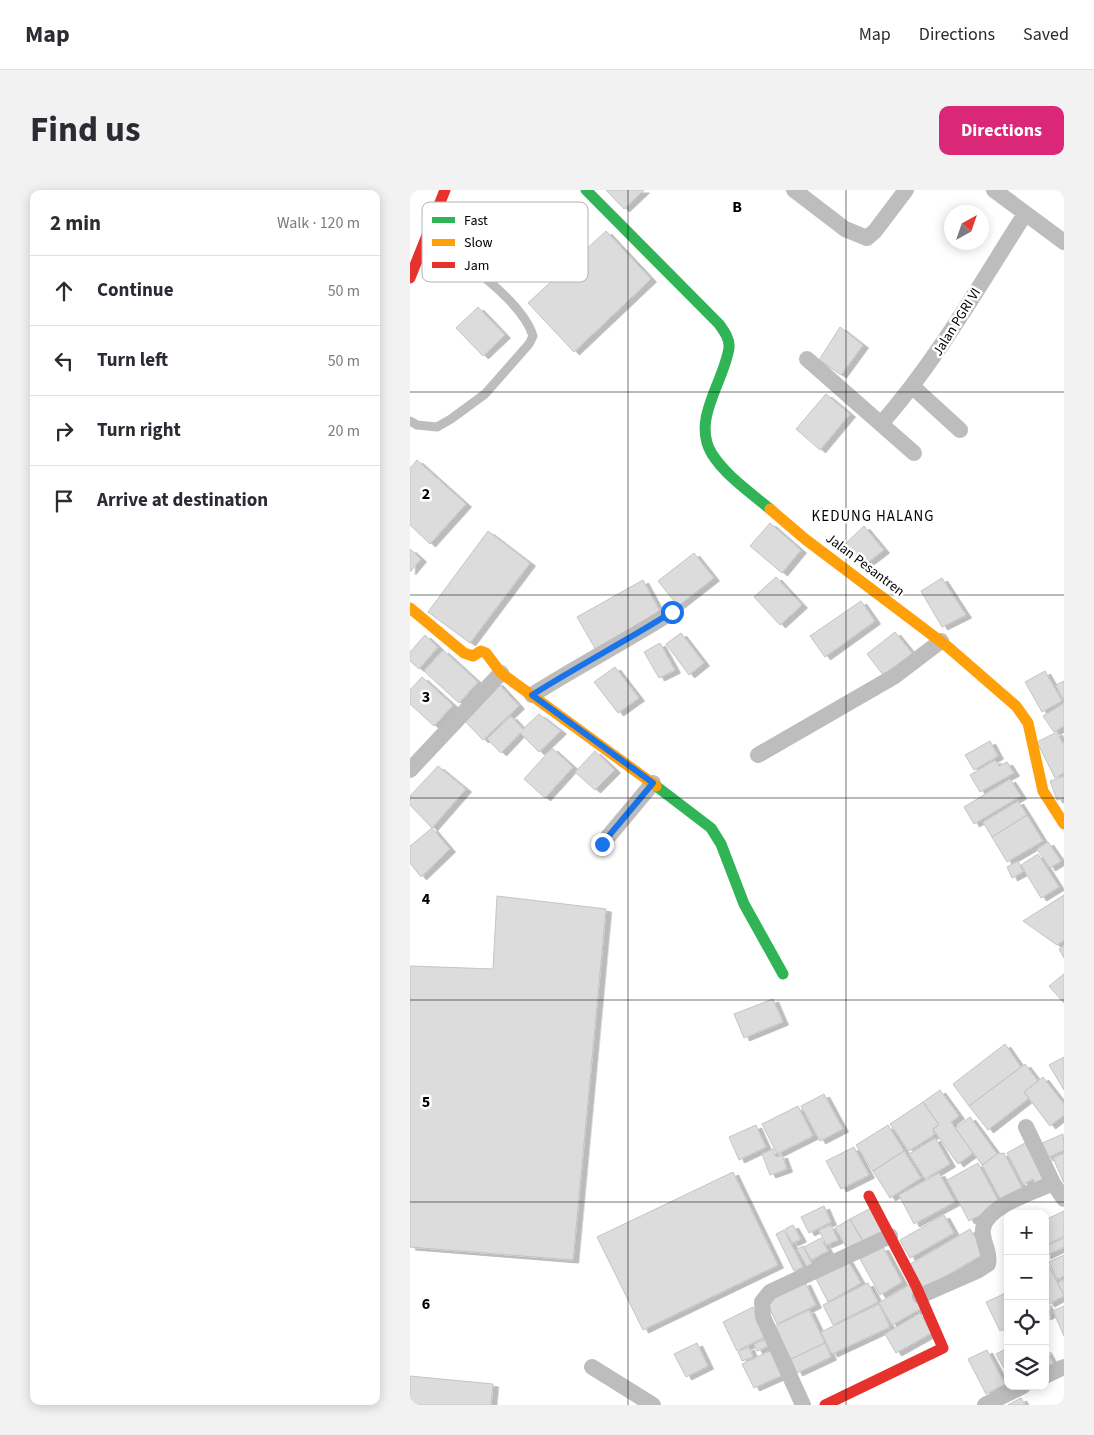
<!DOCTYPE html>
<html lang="en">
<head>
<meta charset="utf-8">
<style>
  body { margin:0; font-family:"Source Sans 3",sans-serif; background:#f2f2f3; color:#2b2b33 }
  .controls { position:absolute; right:15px; bottom:15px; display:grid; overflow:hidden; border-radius:10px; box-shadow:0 2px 12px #0003 }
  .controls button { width:45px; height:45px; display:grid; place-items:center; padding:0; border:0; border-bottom:1px solid #e1e1e2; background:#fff; color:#2b2b33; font:25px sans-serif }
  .compass { position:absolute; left:534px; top:15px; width:45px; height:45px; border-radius:50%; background:#fff; box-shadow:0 2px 12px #0003; rotate:40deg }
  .stop { position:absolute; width:15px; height:15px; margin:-11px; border:4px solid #1a73e8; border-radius:50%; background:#fff }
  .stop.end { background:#1a73e8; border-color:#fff; box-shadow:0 1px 5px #0008 }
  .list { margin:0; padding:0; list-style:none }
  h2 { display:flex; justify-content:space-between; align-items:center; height:65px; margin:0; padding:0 20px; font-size:21px }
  h2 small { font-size:16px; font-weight:400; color:#7c7c81 }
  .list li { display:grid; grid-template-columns:32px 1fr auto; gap:15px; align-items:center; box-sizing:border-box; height:70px; padding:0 20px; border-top:1px solid #e1e1e2 }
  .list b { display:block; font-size:19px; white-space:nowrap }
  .list em { font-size:16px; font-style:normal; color:#7c7c81 }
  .icon { flex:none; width:28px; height:28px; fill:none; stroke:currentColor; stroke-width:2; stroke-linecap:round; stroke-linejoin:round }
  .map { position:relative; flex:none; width:654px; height:1215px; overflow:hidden; border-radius:10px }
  header { display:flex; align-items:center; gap:30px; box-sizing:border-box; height:70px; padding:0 25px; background:#fff; border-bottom:1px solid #e1e1e2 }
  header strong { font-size:24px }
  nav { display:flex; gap:28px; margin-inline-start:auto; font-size:18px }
  .intro { display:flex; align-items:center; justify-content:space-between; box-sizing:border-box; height:120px; padding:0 30px }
  h1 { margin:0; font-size:35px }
  .button { padding:12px 22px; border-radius:10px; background:#db2777; color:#fff; font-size:18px; font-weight:700 }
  main { display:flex; gap:30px; padding:0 30px }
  aside { flex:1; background:#fff; border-radius:10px; box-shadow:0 2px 12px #0003 }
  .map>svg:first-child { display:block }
  .building { fill:#dcdcdc; stroke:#c4c4c4; filter:url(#shadow) }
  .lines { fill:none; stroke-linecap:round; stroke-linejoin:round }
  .lane { stroke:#bdbdbd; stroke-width:9 }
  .street { stroke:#bdbdbd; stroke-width:16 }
  .fast { stroke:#30b455; stroke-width:11 }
  .slow { stroke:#ff9f0a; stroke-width:11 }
  .jam { stroke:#e5322d; stroke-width:11 }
  .route { stroke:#1a73e8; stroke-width:6 }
  .grid { fill:none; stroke:#000; stroke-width:1; stroke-opacity:0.55 }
  .labels { text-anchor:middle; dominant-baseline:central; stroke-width:5; stroke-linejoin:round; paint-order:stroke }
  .street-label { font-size:14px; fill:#000; stroke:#fff }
  .neighbourhood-label { font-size:15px; letter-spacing:1px; fill:#000; stroke:#fff }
  .key { fill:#fff; stroke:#b2b2b2; stroke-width:1 }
  .key-label { font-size:14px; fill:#000 }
  .grid-label { font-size:16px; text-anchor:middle; font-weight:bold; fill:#000; stroke:#fff; stroke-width:5; stroke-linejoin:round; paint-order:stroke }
</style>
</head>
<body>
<header>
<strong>Map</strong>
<nav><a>Map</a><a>Directions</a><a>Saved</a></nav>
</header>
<div class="intro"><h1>Find us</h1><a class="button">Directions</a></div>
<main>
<aside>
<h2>2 min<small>Walk · 120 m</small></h2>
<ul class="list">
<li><svg class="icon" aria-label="ahead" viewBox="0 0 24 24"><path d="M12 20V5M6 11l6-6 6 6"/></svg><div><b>Continue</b></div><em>50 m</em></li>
<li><svg class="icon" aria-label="left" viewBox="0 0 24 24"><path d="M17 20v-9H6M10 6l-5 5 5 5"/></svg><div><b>Turn left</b></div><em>50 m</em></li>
<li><svg class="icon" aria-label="right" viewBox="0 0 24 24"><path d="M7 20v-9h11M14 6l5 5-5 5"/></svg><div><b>Turn right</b></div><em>20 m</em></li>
<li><svg class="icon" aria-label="arrive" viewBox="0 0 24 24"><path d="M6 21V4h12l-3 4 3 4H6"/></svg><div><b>Arrive at destination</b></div></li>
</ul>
</aside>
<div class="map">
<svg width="654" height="1215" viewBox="0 0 654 1215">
  <defs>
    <filter id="shadow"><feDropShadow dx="5.5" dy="3" stdDeviation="0" flood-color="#0004"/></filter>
  </defs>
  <rect width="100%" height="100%" fill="#fff"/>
  <path class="building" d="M196 0H234L214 19Z
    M196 41 241 89 164 162 118 113Z
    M68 117 95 145 73 166 46 138Z
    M430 137 453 155 431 185 409 170Z
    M416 204 440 224 410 260 386 239Z
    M7 270 56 314 20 354 0 335V278Z
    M360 333 391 360 372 383 340 356Z
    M454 336 474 360 452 377 434 355Z
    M78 341 120 373 60 453 18 422Z
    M0 359 11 369 0 382Z
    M284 363 304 388 268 416 248 391Z
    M366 387 392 415 370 435 344 407Z
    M532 388 556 425 532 437 511 401Z
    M233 390 251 423 186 460 167 427Z
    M451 411 465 431 415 467 400 446Z
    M485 442 506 468 477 490 457 464Z
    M271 443 294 473 279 485 256 454Z
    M15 445 28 457 9 479 0 471V462Z
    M250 453 265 480 249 488 234 462Z
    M33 460 68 492 49 513 14 481Z
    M205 477 229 508 208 523 184 492Z
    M635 481 652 511 632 522 615 492Z
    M12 487 43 515 24 536 0 514V500Z
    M654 491V509H653L646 495Z
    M87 492 109 516 73 550 51 527Z
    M654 513V536L644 542 633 526Z
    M129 524 151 541 129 562 110 543 91 563 77 549 101 526 113 539Z
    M647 542 654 556V583L645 588 627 552Z
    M580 551 588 566 564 580 555 565Z
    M142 558 163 577 135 608 114 589Z
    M185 561 205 580 185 600 165 582Z
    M585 570 589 576 597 572 604 583 570 602 560 585Z
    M28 576 56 599 22 638 0 615V606Z
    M654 586V608L647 610 640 591Z
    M600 589 611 606 564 634 554 617Z
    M608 611 617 625 582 647 573 632Z
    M617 625 633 651 597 672 582 647Z
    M22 638 40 659 11 687 0 673V656Z
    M638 652 651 671 640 678 627 659Z
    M628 664 649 697 631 708 611 675Z
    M608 671 613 682 602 688 597 677Z
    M654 705V750L647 755 613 731Z
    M87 706 196 719 163 1070 0 1057V776L83 779Z
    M654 756V768L649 759Z
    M654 784V813L639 796Z
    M363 809 373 832 334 848 324 824Z
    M595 854 611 877 559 916 543 894Z
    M654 867V900L639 875Z
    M615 874 628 891 614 902 619 908 578 940 559 916Z
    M633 887 654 914V925L640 936 614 902Z
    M530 900 549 926 541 932 563 963 548 974 523 939 529 935 513 912Z
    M414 904 433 939 410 951 391 916Z
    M513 912 529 935 523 939 524 945 499 961 480 934Z
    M388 916 403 946 367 964 352 934Z
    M560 927 587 964 572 975 545 938Z
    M346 935 356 957 329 970 319 947Z
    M478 935 494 961 463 981 446 955Z
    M653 944 654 960 637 968 630 954Z
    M525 948 540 974 515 989 499 964Z
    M615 953 639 992 627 998 623 989 613 994 597 963Z
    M444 957 459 985 431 999 416 971Z
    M363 959 366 967 372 965 377 979 360 985 352 964Z
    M494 961 511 988 480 1008 463 981Z
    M594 963 615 1003 593 1014 572 975 587 964Z
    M654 963V993L643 968Z
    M568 973 590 1014 559 1031 537 990Z
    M323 982 368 1075 233 1140 187 1047Z
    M529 983 545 1012 504 1034 489 1005Z
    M414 1016 421 1032 399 1043 391 1027Z
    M461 1018 476 1043 455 1055 440 1029Z
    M654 1021V1046L637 1055 635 1050V1030Z
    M534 1025 544 1043 500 1068 490 1050Z
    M440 1029 455 1055 440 1063 425 1038Z
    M383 1035 391 1049 382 1053 375 1039Z
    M421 1035 428 1050 416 1055 409 1040Z
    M560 1039 575 1063 511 1101 497 1076Z
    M374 1040 393 1077 384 1081 366 1044Z
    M411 1048 418 1061 401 1070 394 1057Z
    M654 1048V1057L635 1066V1055L636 1056Z
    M393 1056 402 1074 397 1077 387 1059Z
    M473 1057 492 1092 470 1105 450 1069Z
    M654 1065V1086L647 1089 639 1072Z
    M436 1067 451 1093 418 1112 404 1085Z
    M638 1074 654 1106 639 1114 635 1107V1075Z
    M654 1090V1105L648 1093Z
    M395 1092 406 1115 367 1134 356 1111Z
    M458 1093 468 1112 423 1135 413 1115Z
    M501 1094 514 1117 482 1135 469 1113Z
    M598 1102V1137L590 1141 576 1112Z
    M635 1112 641 1124 635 1127Z
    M469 1114 480 1137 422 1164 411 1142Z
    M654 1116V1146L643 1121Z
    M343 1117 357 1146 327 1161 313 1132Z
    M399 1120 415 1153 381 1169 365 1136Z
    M510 1123 522 1143 486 1163 475 1144Z
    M356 1149 359 1156 347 1161 344 1154Z
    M287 1153 298 1176 276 1187 264 1164Z
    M415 1153 421 1167 387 1183 381 1169Z
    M339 1157 343 1167 332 1171 328 1162Z
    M598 1158V1185L586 1164Z
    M635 1159 645 1176 635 1181Z
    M362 1160 373 1185 344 1198 332 1174Z
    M577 1160 595 1194 576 1204 558 1169Z
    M0 1186 83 1194 81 1215H0Z
    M611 1208 615 1215H598Z"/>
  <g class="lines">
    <path class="lane" d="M0 231 7 235 27 237 41 229 75 204 119 154 123 146C112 109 49 69 19 44"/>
    <path class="street" d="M384 0 435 39 457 48 465 41 496 0
      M584 0 654 52
      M397 169 504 263
      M503 197 550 240
      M471 234C527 170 569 96 615 24
      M122 505C168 476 216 451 262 422
      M348 565 485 486 531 451
      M0 580 91 483
      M192 654 243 593
      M616 937 643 993 654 1009
      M510 1106 567 1081 578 1074C581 1061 571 1051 573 1039 576 1016 624 1002 643 993
      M182 1177 243 1215
      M635 1186 654 1177
      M393 1215 353 1127 352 1112 360 1102 480 1046
      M575 1215 613 1196"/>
    <path class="fast" d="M176 0 309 134C314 141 320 149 319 158 314 192 281 230 302 264 316 286 341 303 360 319
      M246 596 301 638 311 654 334 714 373 784"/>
    <path class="slow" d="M360 319 395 349 538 457 606 516 618 533 633 601 654 634
      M0 418 54 463 63 466 71 461 76 463 91 483 246 596"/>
    <path class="jam" d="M0 88 35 0
      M415 1215 533 1158 506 1096 459 1006"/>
  </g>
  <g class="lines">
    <path class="route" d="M192 654 243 593 122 505C168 476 216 451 262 422"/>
  </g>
  <path class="grid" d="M218 0V1215M436 0V1215M0 202H654M0 405H654M0 608H654M0 810H654M0 1012H654"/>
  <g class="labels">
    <g class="street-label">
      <text transform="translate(547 132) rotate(-58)">Jalan PGRI VI</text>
      <text transform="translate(455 375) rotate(37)">Jalan Pesantren</text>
    </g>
    <g class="neighbourhood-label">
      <text x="463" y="326">KEDUNG HALANG</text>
    </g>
  </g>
  <rect x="12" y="12" width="166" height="80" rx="8" class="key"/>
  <rect x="22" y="27" width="23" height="6" fill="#30b455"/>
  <rect x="22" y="49" width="23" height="7" fill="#ff9f0a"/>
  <rect x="22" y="72" width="23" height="6" fill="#e5322d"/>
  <g class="key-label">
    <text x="54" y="35">Fast</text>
    <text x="54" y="57">Slow</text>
    <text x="54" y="80">Jam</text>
  </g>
  <g class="grid-label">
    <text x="327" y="22">B</text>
    <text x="16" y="309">2</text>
    <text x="16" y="512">3</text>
    <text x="16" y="714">4</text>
    <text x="16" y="917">5</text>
    <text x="16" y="1119">6</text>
  </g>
</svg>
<div class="controls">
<button>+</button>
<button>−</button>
<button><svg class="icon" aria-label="locate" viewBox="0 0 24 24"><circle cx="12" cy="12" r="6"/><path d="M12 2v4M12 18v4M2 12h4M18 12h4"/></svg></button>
<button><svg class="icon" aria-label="layers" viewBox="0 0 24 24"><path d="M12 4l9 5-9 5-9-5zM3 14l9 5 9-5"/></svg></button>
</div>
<svg class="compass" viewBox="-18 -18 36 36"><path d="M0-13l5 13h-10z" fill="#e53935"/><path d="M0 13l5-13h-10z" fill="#7c7c81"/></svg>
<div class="stop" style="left:262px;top:422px"></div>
<div class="stop end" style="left:192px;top:654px"></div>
</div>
</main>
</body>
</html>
